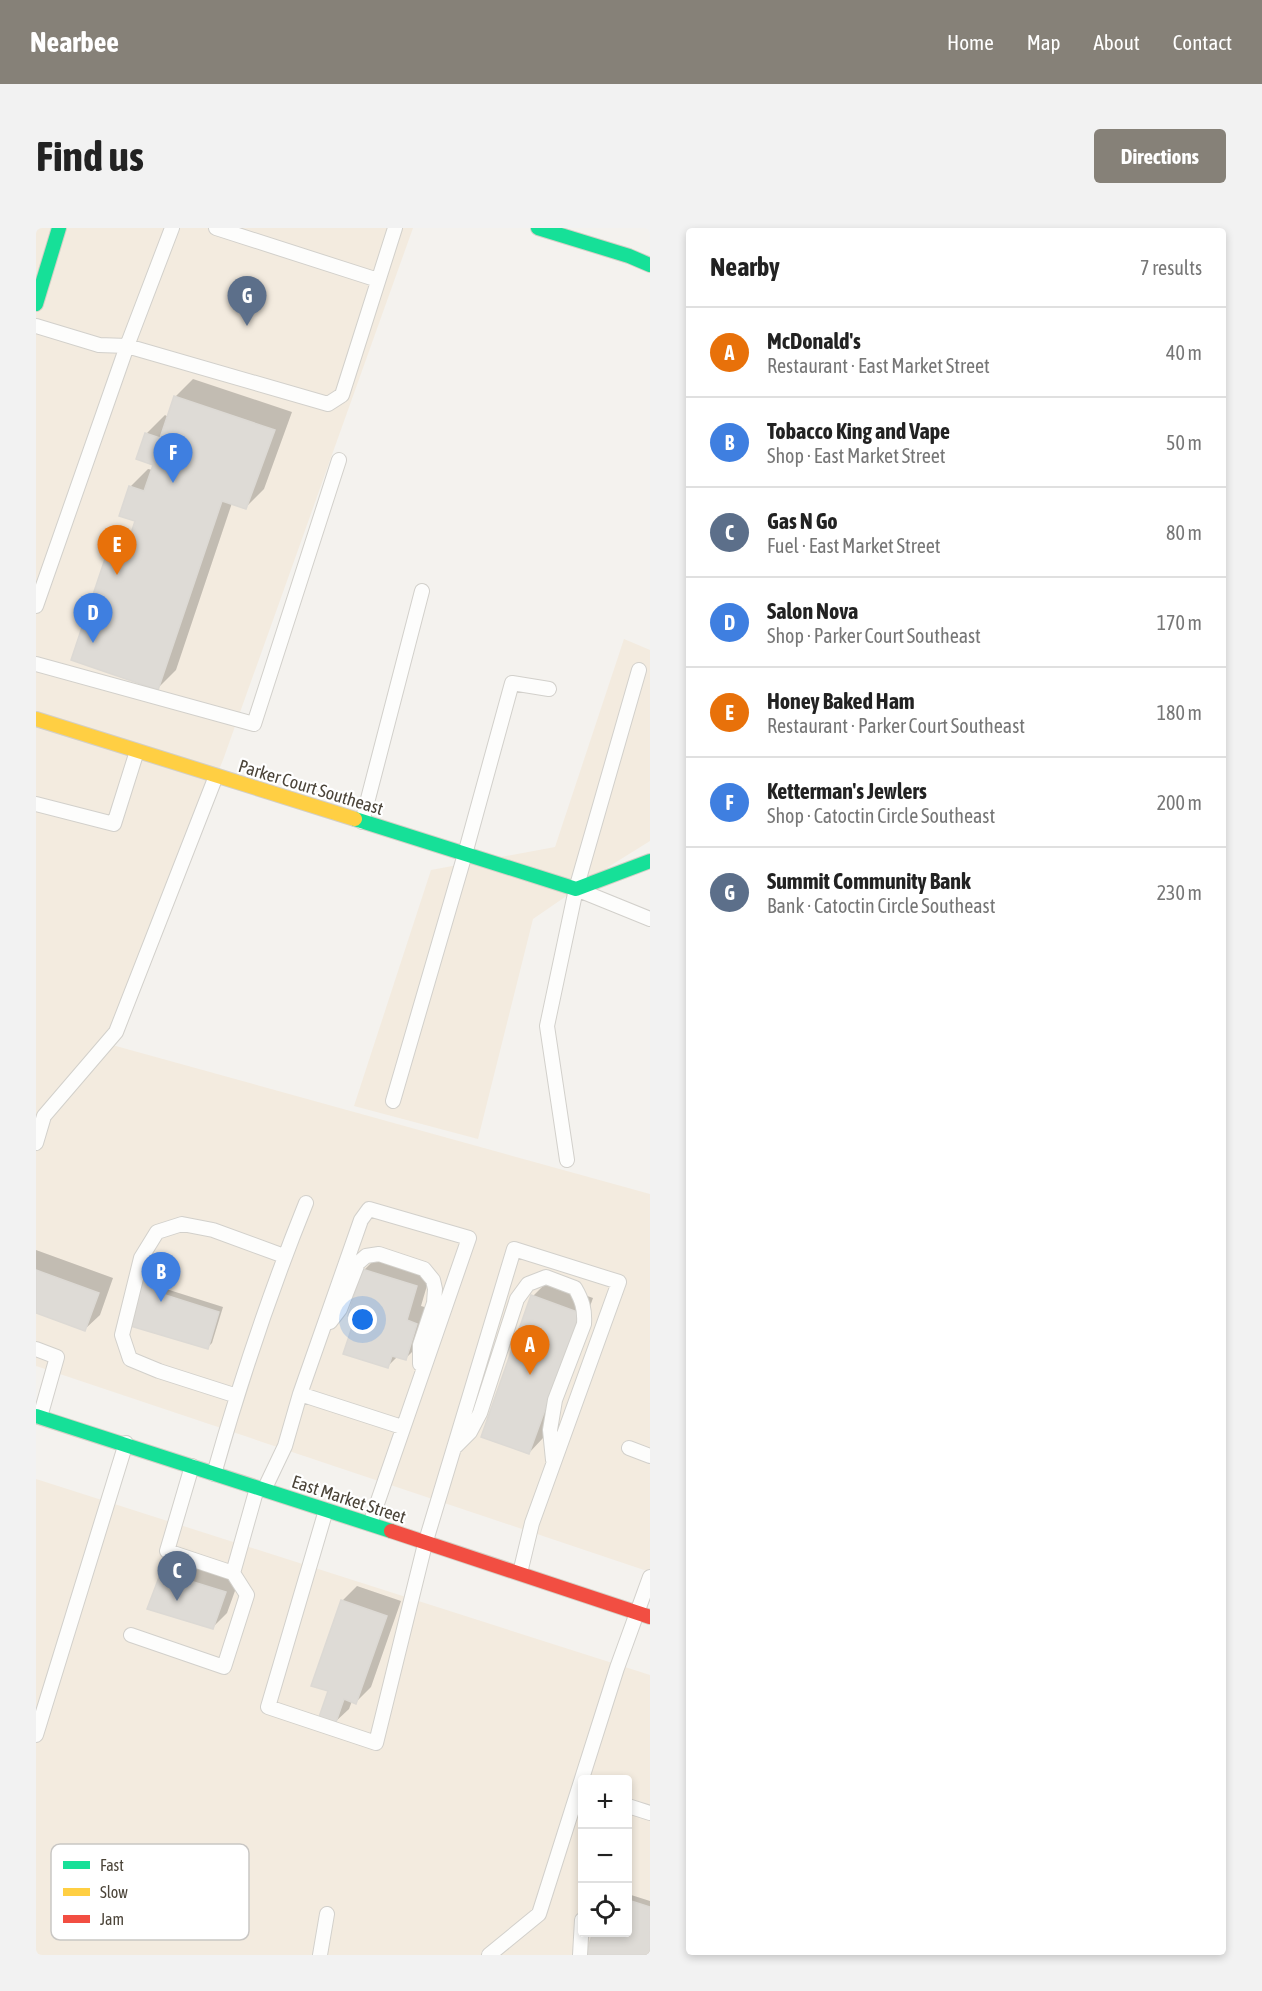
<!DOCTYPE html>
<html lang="en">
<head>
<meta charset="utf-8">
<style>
  body { margin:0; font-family:"Asap Condensed",sans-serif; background:#f2f2f2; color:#222 }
  .controls { position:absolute; right:18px; bottom:18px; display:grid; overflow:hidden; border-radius:6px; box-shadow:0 3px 9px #0003 }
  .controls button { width:54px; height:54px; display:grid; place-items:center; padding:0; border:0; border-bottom:2px solid #e0e0e0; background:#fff; color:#222; font:30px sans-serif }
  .you { position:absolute; left:327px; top:1092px; width:21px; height:21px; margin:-15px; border:4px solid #fff; border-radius:50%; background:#1a73e8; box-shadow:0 0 0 9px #1a73e833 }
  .badge { display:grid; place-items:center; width:39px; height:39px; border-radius:50%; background:#868178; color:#fff; font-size:20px; font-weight:700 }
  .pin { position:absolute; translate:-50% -50px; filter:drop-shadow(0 2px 3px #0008) }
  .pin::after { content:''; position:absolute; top:32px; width:21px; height:18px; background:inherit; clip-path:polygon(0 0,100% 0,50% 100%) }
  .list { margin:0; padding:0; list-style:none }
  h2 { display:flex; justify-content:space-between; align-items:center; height:78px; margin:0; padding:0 24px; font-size:26px }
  h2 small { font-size:20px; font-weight:400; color:#767676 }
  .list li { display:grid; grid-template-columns:39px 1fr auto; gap:18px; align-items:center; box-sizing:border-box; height:90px; padding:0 24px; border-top:2px solid #e0e0e0 }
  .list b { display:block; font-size:22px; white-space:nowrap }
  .list p { margin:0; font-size:20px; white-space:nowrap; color:#767676 }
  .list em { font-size:20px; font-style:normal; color:#767676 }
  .icon { flex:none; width:33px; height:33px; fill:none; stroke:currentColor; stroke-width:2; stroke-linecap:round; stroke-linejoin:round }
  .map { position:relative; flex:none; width:614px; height:1727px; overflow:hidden; border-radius:6px }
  header { display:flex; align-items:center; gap:36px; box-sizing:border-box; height:84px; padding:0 30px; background:#868178; color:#fff }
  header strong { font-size:28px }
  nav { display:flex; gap:33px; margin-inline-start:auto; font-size:21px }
  .intro { display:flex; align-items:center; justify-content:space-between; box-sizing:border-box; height:144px; padding:0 36px }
  h1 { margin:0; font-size:42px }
  .button { padding:15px 27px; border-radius:6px; background:#868178; color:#fff; font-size:21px; font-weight:700 }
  main { display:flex; gap:36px; padding:0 36px }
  aside { flex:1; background:#fff; border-radius:6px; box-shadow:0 3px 9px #0003 }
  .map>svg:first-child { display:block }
  .commercial { fill:#f3ebdf; fill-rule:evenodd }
  .shadow { fill:#0003 }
  .building { fill:#dedbd6; stroke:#dcd9d4; stroke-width:1.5 }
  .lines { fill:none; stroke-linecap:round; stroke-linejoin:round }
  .lane-casing { stroke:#d2d0cb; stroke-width:16 }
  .fast-casing { stroke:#d3cfc5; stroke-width:16 }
  .slow-casing { stroke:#d3cfc5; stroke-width:16 }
  .jam-casing { stroke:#d3cfc5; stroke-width:16 }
  .lane { stroke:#fdfdfc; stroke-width:14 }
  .fast { stroke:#16e098; stroke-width:14 }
  .slow { stroke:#ffcf43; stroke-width:14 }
  .jam { stroke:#f24e42; stroke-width:14 }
  .labels { text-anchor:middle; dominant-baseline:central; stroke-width:4.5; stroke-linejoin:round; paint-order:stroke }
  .street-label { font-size:18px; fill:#4b4439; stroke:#fff }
  .key { fill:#fff; stroke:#c9c7c4; stroke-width:1.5 }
  .key-label { font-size:16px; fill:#4b4439 }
</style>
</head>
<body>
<header>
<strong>Nearbee</strong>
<nav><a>Home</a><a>Map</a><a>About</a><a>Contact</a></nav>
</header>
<div class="intro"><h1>Find us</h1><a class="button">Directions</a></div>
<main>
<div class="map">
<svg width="614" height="1727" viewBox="0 0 614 1727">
  <rect width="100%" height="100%" fill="#f4f2ee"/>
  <path class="commercial" d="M0 0H377L187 532 69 815 614 966V1344L0 1138Z
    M588 411 614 422V613L577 636 497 691 442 911 318 878 395 642 519 619Z
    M0 1251 614 1447V1727H0ZM546 1552H592V1704H546Z"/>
  <path class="shadow" d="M157 151 256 184 228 261 210 279 196 275 140 442 122 460 72 326 90 308 95 309 101 292 94 259 112 241 117 242 119 236 102 230 111 205 129 187 132 189 139 169Z
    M0 1022 77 1050 64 1087 49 1101 0 1084Z
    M342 1028 395 1044 385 1078 395 1081 384 1116 369 1131 362 1128 352 1138 320 1089 328 1042Z
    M114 1037 132 1043 127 1060 187 1079 176 1115 171 1120 92 1096 109 1042Z
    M511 1054 557 1070 507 1210 493 1225 497 1068Z
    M140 1331 204 1349 191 1385 177 1399 126 1345Z
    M321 1358 365 1373 335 1459 320 1474 316 1473 313 1481 298 1495 294 1462 306 1373Z
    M592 1666 614 1673V1727H551L592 1704Z"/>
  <path class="building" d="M138 168 239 202 210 281 186 273 122 462 35 432 71 325 87 330 99 293 83 288 93 258 108 263 117 237 100 231 109 205 124 210Z
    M326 1041 381 1058 371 1092 381 1096 370 1132 356 1128 352 1140 307 1126 319 1090 312 1088Z
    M0 1042 63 1065 49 1103 0 1085Z
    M107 1042 128 1048 123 1065 183 1084 172 1121 91 1097Z
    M495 1067 544 1085 493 1226 445 1209Z
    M125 1344 190 1364 177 1401 111 1381Z
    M305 1372 351 1388 320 1476 308 1471 299 1497 282 1492 292 1463 275 1458Z
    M592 1672 614 1679V1727H550L557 1704H592Z"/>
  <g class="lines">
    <defs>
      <path id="lane" d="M180 0 342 52
        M0 98 63 117 91 118 292 176 306 167 359 0
        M0 378 91 118 136 0
        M0 436 218 496 303 232
        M0 576 78 596 101 523
        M326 594 386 363
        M545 663 614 691
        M357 873 429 626 476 455 513 461
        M0 915 8 888 80 804 180 548
        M531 932 511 798 540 661 603 442
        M294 1094 304 1081 322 1035 330 1028 343 1026 388 1041 397 1052 399 1061 398 1075 384 1117V1136
        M0 1121 21 1129 4 1189
        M264 1166 366 1199
        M201 1168 123 1143 94 1131 86 1107 105 1030 121 1004 146 996 177 1002 248 1028
        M420 1218 434 1204 444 1185 481 1071 492 1056 510 1049 539 1060C546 1072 549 1081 548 1096L519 1172 514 1202 517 1232
        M593 1220 614 1228
        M156 1238 131 1323 197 1345
        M178 1246C204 1154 234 1064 270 975
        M228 1262 249 1218 264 1166 325 992 333 981 433 1010 334 1296
        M290 1282 232 1479 340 1515 389 1316 478 1021 583 1054 496 1295 484 1345
        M95 1407 188 1439 211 1367 197 1345 221 1260
        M0 1507 90 1215
        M592 1578 614 1585
        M284 1727 291 1686
        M453 1727 503 1686 581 1440 614 1349
        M544 1727 546 1692"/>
      <path id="fast" d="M502 0 593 28 614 37
        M0 76 23 0
        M319 591 540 661 614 633
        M0 1188 355 1303"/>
      <path id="slow" d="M0 491 319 591"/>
      <path id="jam" d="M355 1303 614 1389"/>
    </defs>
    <use href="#lane" class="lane-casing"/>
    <use href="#fast" class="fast-casing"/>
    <use href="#slow" class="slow-casing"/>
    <use href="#jam" class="jam-casing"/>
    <use href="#lane" class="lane"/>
    <use href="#fast" class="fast"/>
    <use href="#slow" class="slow"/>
    <use href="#jam" class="jam"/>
  </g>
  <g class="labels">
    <g class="street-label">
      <text transform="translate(275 559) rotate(17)">Parker Court Southeast</text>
      <text transform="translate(313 1271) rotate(18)">East Market Street</text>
    </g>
  </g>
  <rect x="15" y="1616" width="198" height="96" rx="9" class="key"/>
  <rect x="27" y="1633" width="27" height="8" fill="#16e098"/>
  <rect x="27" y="1660" width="27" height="8" fill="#ffcf43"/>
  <rect x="27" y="1687" width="27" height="8" fill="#f24e42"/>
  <g class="key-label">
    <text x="64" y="1643">Fast</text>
    <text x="64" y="1670">Slow</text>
    <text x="64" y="1697">Jam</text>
  </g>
</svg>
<div class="controls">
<button>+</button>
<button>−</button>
<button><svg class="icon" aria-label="locate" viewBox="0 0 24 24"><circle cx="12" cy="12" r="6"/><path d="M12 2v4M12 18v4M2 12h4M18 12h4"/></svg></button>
</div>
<div class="you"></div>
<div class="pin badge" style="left:494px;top:1147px;background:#e8710a">A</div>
<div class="pin badge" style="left:125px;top:1074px;background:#3f7fe0">B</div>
<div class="pin badge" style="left:141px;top:1373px;background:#5c6f8a">C</div>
<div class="pin badge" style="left:57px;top:415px;background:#3f7fe0">D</div>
<div class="pin badge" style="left:81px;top:347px;background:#e8710a">E</div>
<div class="pin badge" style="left:137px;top:255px;background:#3f7fe0">F</div>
<div class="pin badge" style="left:211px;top:98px;background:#5c6f8a">G</div>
</div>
<aside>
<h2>Nearby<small>7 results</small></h2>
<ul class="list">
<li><span class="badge" style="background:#e8710a">A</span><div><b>McDonald's</b><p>Restaurant · East Market Street</p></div><em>40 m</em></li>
<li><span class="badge" style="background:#3f7fe0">B</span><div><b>Tobacco King and Vape</b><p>Shop · East Market Street</p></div><em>50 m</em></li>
<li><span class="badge" style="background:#5c6f8a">C</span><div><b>Gas N Go</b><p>Fuel · East Market Street</p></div><em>80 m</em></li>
<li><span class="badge" style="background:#3f7fe0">D</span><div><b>Salon Nova</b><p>Shop · Parker Court Southeast</p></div><em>170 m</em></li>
<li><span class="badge" style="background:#e8710a">E</span><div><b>Honey Baked Ham</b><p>Restaurant · Parker Court Southeast</p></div><em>180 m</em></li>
<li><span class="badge" style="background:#3f7fe0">F</span><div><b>Ketterman's Jewlers</b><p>Shop · Catoctin Circle Southeast</p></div><em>200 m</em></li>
<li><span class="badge" style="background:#5c6f8a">G</span><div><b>Summit Community Bank</b><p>Bank · Catoctin Circle Southeast</p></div><em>230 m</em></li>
</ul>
</aside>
</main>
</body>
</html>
